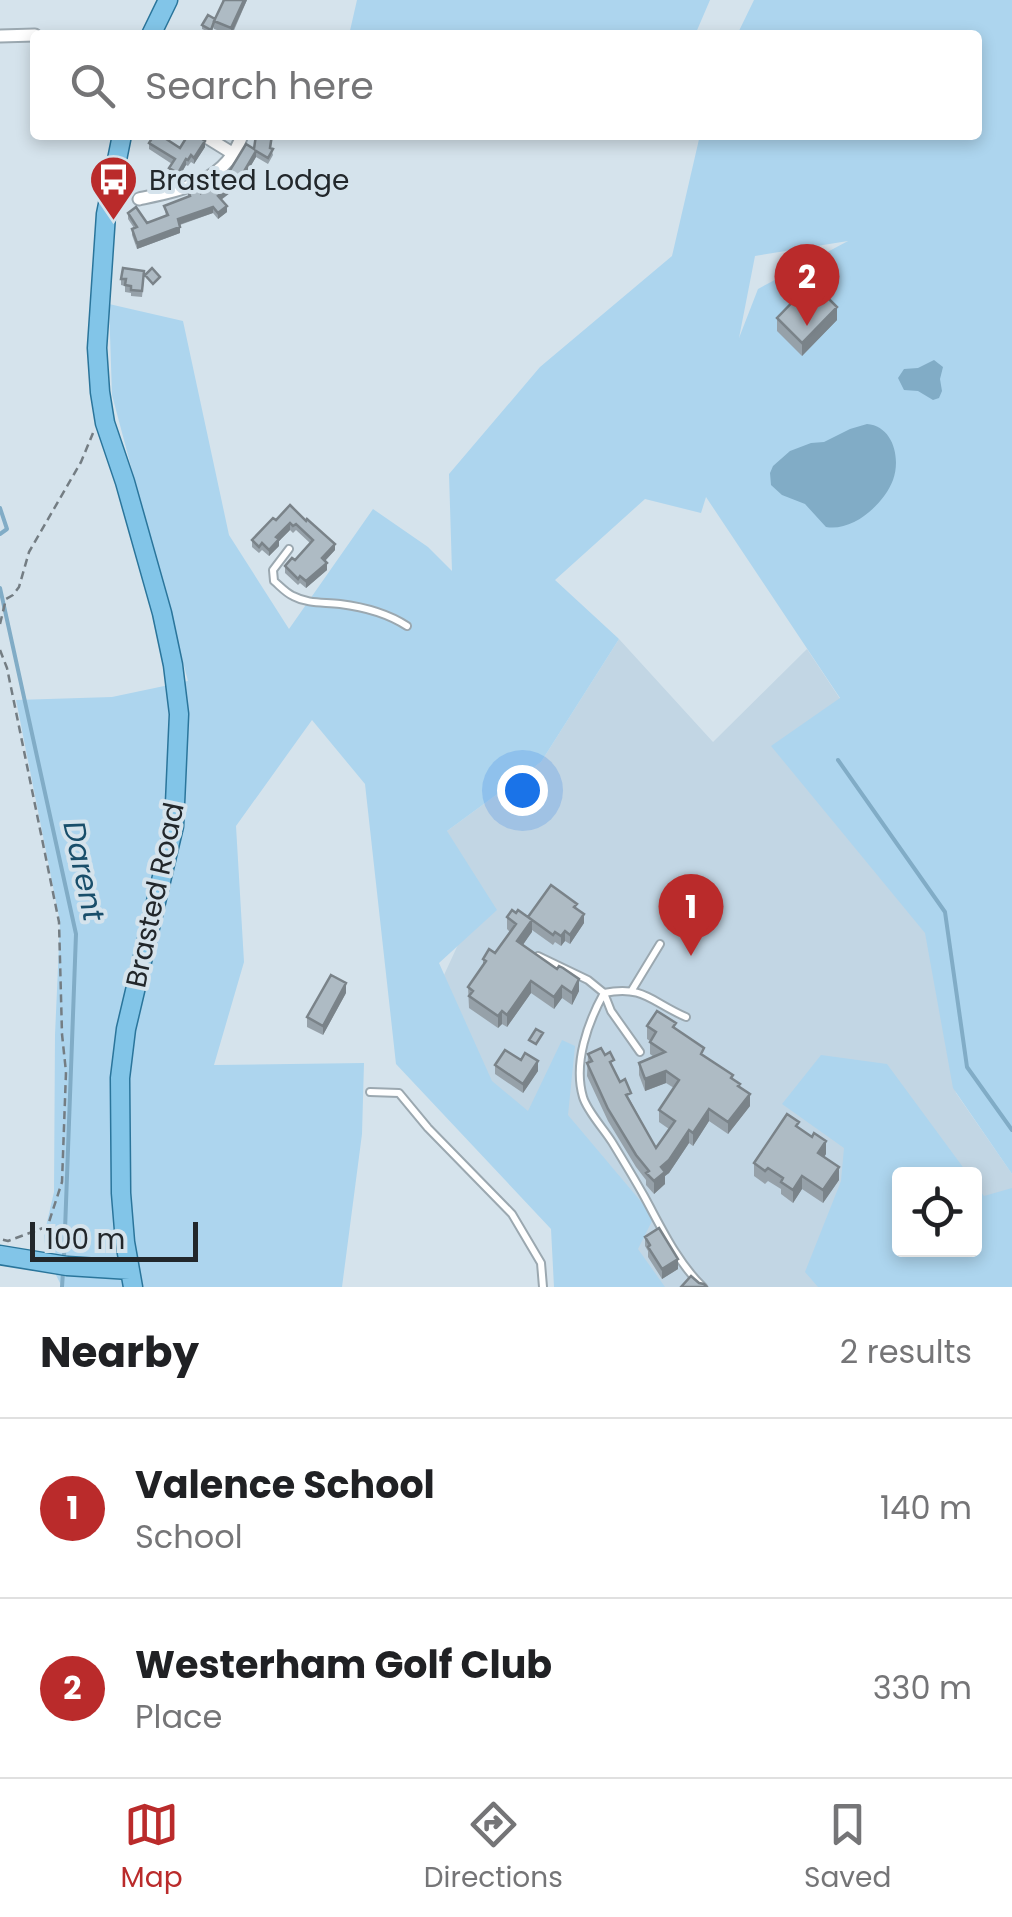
<!DOCTYPE html>
<html lang="en">
<head>
<meta charset="utf-8">
<style>
  body { margin:0; font-family:Poppins,sans-serif; background:#f6f6f6; color:#202124 }
  .controls { position:absolute; right:30px; bottom:30px; display:grid; overflow:hidden; border-radius:10px; box-shadow:0 5px 15px #0003 }
  .controls button { width:90px; height:90px; display:grid; place-items:center; padding:0; border:0; border-bottom:2px solid #e0e0e0; background:#fff; color:#202124; font:50px sans-serif }
  .scale { position:absolute; left:30px; bottom:25px; width:168px; box-sizing:border-box; padding-left:10px; border:5px solid #22272b; border-top:0; font-size:28px; line-height:35px; white-space:nowrap; color:#22272b; -webkit-text-stroke:8px #d5e3ec; paint-order:stroke }
  .you { position:absolute; left:522px; top:790px; width:35px; height:35px; margin:-25px; border:8px solid #fff; border-radius:50%; background:#1a73e8; box-shadow:0 0 0 15px #1a73e833 }
  .badge { display:grid; place-items:center; width:65px; height:65px; border-radius:50%; background:#ba2b2b; color:#fff; font-size:32px; font-weight:700 }
  .pin { position:absolute; translate:-50% -82px; filter:drop-shadow(0 2px 5px #0008) }
  .pin::after { content:''; position:absolute; top:52px; width:35px; height:30px; background:inherit; clip-path:polygon(0 0,100% 0,50% 100%) }
  .list { margin:0; padding:0; list-style:none }
  h2 { display:flex; justify-content:space-between; align-items:center; height:130px; margin:0; padding:0 40px; font-size:42px }
  h2 small { font-size:32px; font-weight:400; color:#757577 }
  .list li { display:grid; grid-template-columns:65px 1fr auto; gap:30px; align-items:center; box-sizing:border-box; height:180px; padding:0 40px; border-top:2px solid #e0e0e0 }
  .list b { display:block; font-size:38px; white-space:nowrap }
  .list p { margin:0; font-size:32px; white-space:nowrap; color:#757577 }
  .list em { font-size:32px; font-style:normal; color:#757577 }
  .icon { flex:none; width:55px; height:55px; fill:none; stroke:currentColor; stroke-width:2; stroke-linecap:round; stroke-linejoin:round }
  .map { position:relative; flex:none; width:1012px; height:1287px; overflow:hidden }
  .search { position:absolute; background:#fff; box-shadow:0 5px 15px #0003; left:30px; right:30px; top:30px; height:110px; display:flex; align-items:center; gap:25px; box-sizing:border-box; padding:0 35px; border-radius:10px; color:#757577; font-size:38px }
  .sheet { height:490px; background:#fff }
  nav { display:flex; justify-content:space-around; align-items:center; box-sizing:border-box; height:140px; border-top:2px solid #e0e0e0; background:#fff; font-size:28px; color:#757577 }
  nav a { display:grid; justify-items:center; gap:5px }
  nav .on { color:#ba2b2b }
  .map>svg:first-child { display:block }
  .built { fill:#c2d6e4 }
  .green { fill:#add5ee; fill-rule:evenodd }
  .water { fill:#81acc6 }
  .lines { fill:none; stroke-linecap:round; stroke-linejoin:round }
  .stream { stroke:#81acc6; stroke-width:4 }
  .lane-casing { stroke:#9ba8b0; stroke-width:10 }
  .street-casing { stroke:#9ba8b0; stroke-width:15 }
  .primary-casing { stroke:#2a759b; stroke-width:21 }
  .path { stroke:#747d83; stroke-width:2.5; stroke-dasharray:8 5; stroke-linecap:butt }
  .lane { stroke:#fff; stroke-width:6 }
  .street { stroke:#fff; stroke-width:11 }
  .primary { stroke:#82c5e8; stroke-width:18 }
  .wall { fill:#96a1a9 }
  .shaded-wall { fill:#7a8389 }
  .building { fill:#aebbc4; stroke:#7a8389; stroke-width:2.5 }
  .labels { text-anchor:middle; dominant-baseline:central; stroke-width:8; stroke-linejoin:round; paint-order:stroke }
  .poi-label { font-size:28px; fill:#22272b; stroke:#d5e3ec; text-anchor:start }
  .street-label { font-size:28px; fill:#22272b; stroke:#d5e3ec }
  .water-label { font-size:30px; font-style:italic; fill:#194e6a; stroke:#d5e3ec }
</style>
</head>
<body>
<div class="map">
<svg width="1012" height="1287" viewBox="0 0 1012 1287">
  <rect width="100%" height="100%" fill="#d5e3ec"/>
  <path class="built" d="M619 639 713 742 807 649 911 806 956 1093 1012 1174V1258L975 1248 974 1174H900L852 1287H661L487 1084 444 975 462 936 447 831 541 762Z"/>
  <path class="green" d="M357 0H710L695 35H349Z
    M754 0H1012V1174L953 1088 925 933 771 746 840 698 706 497 701 513 645 499 555 580 619 639 541 762 447 831 497 910 439 963 492 1081 528 1111 562 1040 575 1046 568 1115 654 1217 638 1249 665 1287H554L551 1229 396 1064 365 784 312 720 236 826 244 962 214 1065 364 1063 362 1134 342 1287H62L46 1255 44 1235 54 1192 55 1035 60 922 16 700 112 697 188 681 112 395 109 304 183 321 229 535 289 629 373 509 428 547 452 571 449 474 540 367 672 256 700 135H977V35H737ZM848 241 758 289 739 338 755 256Z
    M821 1055 887 1064 968 1174H900V1250H974L975 1184 984 1196 1012 1188V1287H818L805 1272 841 1181 844 1148 782 1104Z"/>
  <path class="water" d="M934 360 943 367 940 379 942 391 939 398 933 400 918 391 904 390 898 378 904 369 918 368Z
    M867 424C893 426 901 458 893 480 884 504 853 532 826 527L805 504 782 495 771 485 770 473 773 466 790 451 811 443 824 442 850 429Z"/>
  <g class="lines">
    <path class="stream" d="M0 508 7 529 0 534
      M0 588 76 934 64 1257
      M838 760 945 912 967 1067 1012 1130
      M62 1287 63 1272"/>
    <defs>
      <path id="lane" d="M289 549 273 570 274 581C280 586 286 593 293 596 308 604 323 602 340 604 364 607 387 613 407 626
        M538 956 588 980 604 993 611 1011 640 1052
        M632 990 660 944
        M686 1017C651 1002 644 985 604 993 588 1022 573 1063 583 1097 587 1111 604 1129 612 1142 623 1160 634 1178 644 1196 661 1227 677 1262 703 1287
        M370 1092 399 1093 428 1128 512 1214 541 1263 543 1287"/>
      <path id="street" d="M0 36 35 35
        M203 135 232 153
        M139 199C181 190 227 182 242 135"/>
      <path id="primary" d="M151 35 168 0
        M122 135 106 214 97 348 100 392 105 423 125 482 162 613 173 665 179 714 174 826 126 1029 120 1078 121 1193 125 1242 133 1287
        M0 1255 67 1266 130 1270"/>
    </defs>
    <use href="#lane" class="lane-casing"/>
    <use href="#street" class="street-casing"/>
    <use href="#primary" class="primary-casing"/>
    <path class="path" d="M0 624 6 599 13 595 19 587 29 552 81 462 93 433
      M0 650 7 668 59 922 62 1034 66 1072 62 1182 49 1222 43 1228 8 1241 0 1239"/>
    <use href="#lane" class="lane"/>
    <use href="#street" class="street"/>
    <use href="#primary" class="primary"/>
  </g>
  <path class="wall" d="M222 0H247L232 35 214 29V27L211 33 202 29V25L215 19 223 1Z
    M149 143 180 148 205 147 194 164 191 162 188 166 186 165 178 179 169 174V168L172 164 149 149Z
    M271 148 273 155 268 164 256 157 239 186 221 200 227 212 218 219 213 213 180 225V233L137 249 132 235V229L134 228 128 219V213L147 223 166 216 164 206 188 197V190L201 193 229 172 254 149Z
    M144 278 142 297 131 296V293L125 292V286L121 285V279Z
    M777 318 837 320 802 356 777 331Z
    M290 505 335 550 325 561 327 570 306 588 300 583 298 585 285 573V566L295 560 310 543 296 530 293 533 290 530 279 541V546L269 556 262 550 259 553 252 547V540L276 520Z
    M577 908 584 923 570 944 565 941 561 946 555 942 553 945 532 930 523 945 579 991 572 1005 562 998 554 1009 531 993 507 1027 502 1024 498 1028 469 1008 468 987 483 966V959L495 953 510 932 507 929V917H528Z
    M346 993 323 1035 307 1027V1017Z
    M647 1026 676 1029 704 1056 733 1079 740 1088 750 1106 728 1134 709 1121 693 1146 689 1143 669 1173 665 1176V1184L654 1194 646 1185V1180L636 1167 608 1121 587 1076 588 1054 614 1070 656 1148 669 1129 659 1122V1110L674 1088 666 1083 645 1091 639 1075V1063L654 1057 650 1054V1041L647 1039Z
    M495 1065 538 1071 523 1093 495 1074Z
    M799 1128 812 1137 826 1154 824 1157 839 1180 823 1203 802 1189 793 1203 781 1194V1189L768 1181 765 1184 754 1176V1163Z
    M645 1237 678 1269 662 1279 648 1257V1251L645 1246Z"/>
  <path class="shaded-wall" d="M244 0H247L231 35V28Z
    M205 141V147L194 164V158Z
    M256 151V157L239 186 218 202V196Z
    M186 159V165L178 179V173Z
    M227 206V212L218 219V213Z
    M213 207V213L178 225V219Z
    M180 227V233L137 249V243Z
    M837 307V320L802 356V343Z
    M290 523V530L279 541V546L269 556V550L276 537Z
    M335 544V550L322 564V558Z
    M327 563V570L306 588V581Z
    M584 914V923L570 944V935Z
    M532 920V932L517 953V941Z
    M565 931V941L561 946V936Z
    M579 979V991L572 1005V993Z
    M531 981V993L507 1027V1015Z
    M346 983V993L323 1035V1026Z
    M562 986V998L554 1009V997Z
    M502 1011V1024L498 1028V1016Z
    M538 1061V1071L523 1093V1084Z
    M666 1071V1083L645 1091V1079Z
    M750 1094V1106L728 1134V1122Z
    M709 1109V1121L693 1146V1133Z
    M689 1130V1143L669 1173 665 1176V1184L654 1194V1181L661 1167Z
    M826 1141V1154L818 1166V1153Z
    M839 1167V1180L823 1203V1190Z
    M802 1176V1189L793 1203V1190Z
    M678 1259V1269L662 1279V1269Z"/>
  <path class="building" d="M224 0H244L231 28 214 21Z
    M208 15 215 19 211 30 202 25Z
    M154 135H160L180 148 188 135H197L205 141 194 158 191 155 188 160 186 159 178 173 169 168 175 159 149 143Z
    M256 135H272L270 148 273 149 268 158 256 151 239 180 218 196 227 206 218 213 213 207 178 219 180 227 137 243 132 229 137 227 128 213 136 207 147 223 168 215 164 206 190 196 188 190 199 186 201 193 229 172 246 144 254 149Z
    M123 268 144 271 142 291 131 290V286L125 285 126 279H121Z
    M152 268 160 277 153 284 145 275Z
    M812 282 837 307 802 343 777 318Z
    M290 505 306 521 307 519 335 544 322 558 327 563 306 581 300 576 298 579 285 566 292 558 295 560 313 540 296 524 293 526 290 523 276 537 279 539 269 550 262 543 259 547 252 540 273 518 276 520Z
    M551 885 577 904 574 907 584 914 570 935 565 931 561 936 555 932 553 935 528 917Z
    M512 910 516 913 518 910 532 920 517 941 557 969 559 966 563 968 579 979 572 993 562 986 554 997 531 981 507 1015 502 1011 498 1016 469 996 473 991 468 987 486 961 483 959 489 949 495 953 516 924 507 917Z
    M331 975 346 983 323 1026 307 1017Z
    M657 1011 676 1023 673 1027 704 1048 701 1054 733 1075 731 1078 740 1084 738 1086 750 1094 728 1122 709 1109 693 1133 689 1130 669 1160 661 1167 665 1172 654 1181 646 1173 649 1171 636 1155 608 1109 587 1063 592 1061 588 1054 601 1048 605 1055 610 1052 614 1060 610 1062 620 1082 625 1079 631 1093 626 1095 656 1148 675 1121 659 1110 679 1080 666 1071 645 1079 639 1063 665 1052 650 1042 656 1032 647 1026Z
    M536 1029 543 1033 536 1044 529 1040Z
    M505 1050 521 1060 525 1053 538 1061 523 1084 495 1065Z
    M787 1114 799 1122 796 1126 812 1137 814 1133 826 1141 818 1153 839 1167 823 1190 802 1176 793 1190 781 1182 783 1178 768 1168 765 1171 754 1163Z
    M659 1228 678 1259 662 1269 648 1247 650 1245 645 1237Z
    M691 1276 699 1283 704 1284 707 1287H681Z"/>
  <defs>
    <symbol id="bus-pin" viewBox="-11 -11 22 30"><path d="M0 17L-7.5 6A9.5 9.5 0 1 1 7.5 6Z" fill="#ba2b2b" stroke="#d5e3ec"/><path d="M-5-6H5V4H4V6H2V4H-2V6H-4V4H-5ZM-3.5-4V0h7V-4ZM-3.5 1.2v1.5H-2V1.2ZM2 1.2v1.5H3.5V1.2Z" fill="#fff"/></symbol>
  </defs>
  <g fill-rule="evenodd">
    <use href="#bus-pin" x="86" y="152" width="55" height="75"/>
  </g>
  <g class="labels">
    <g class="poi-label">
      <text x="149" y="180">Brasted Lodge</text>
    </g>
    <g class="street-label">
      <text transform="translate(155 895) rotate(-78)">Brasted Road</text>
    </g>
    <g class="water-label">
      <text transform="translate(84 871) rotate(78)">Darent</text>
    </g>
  </g>
</svg>
<div class="controls">
<button><svg class="icon" aria-label="locate" viewBox="0 0 24 24"><circle cx="12" cy="12" r="6"/><path d="M12 2v4M12 18v4M2 12h4M18 12h4"/></svg></button>
</div>
<div class="scale">100 m</div>
<div class="you"></div>
<div class="pin badge" style="left:691px;top:956px">1</div>
<div class="pin badge" style="left:807px;top:326px">2</div>
<div class="search"><svg class="icon" aria-label="search" viewBox="0 0 24 24"><circle cx="10" cy="10" r="6"/><path d="M15 15l6 6"/></svg>Search here</div>
</div>
<section class="sheet">
<h2>Nearby<small>2 results</small></h2>
<ul class="list">
<li><span class="badge">1</span><div><b>Valence School</b><p>School</p></div><em>140 m</em></li>
<li><span class="badge">2</span><div><b>Westerham Golf Club</b><p>Place</p></div><em>330 m</em></li>
</ul>
</section>
<nav>
<a class="on"><svg class="icon" aria-label="map" viewBox="0 0 24 24"><path d="M3 6l6-2 6 2 6-2v14l-6 2-6-2-6 2zM9 4v14M15 6v14"/></svg>Map</a>
<a><svg class="icon" aria-label="directions" viewBox="0 0 24 24"><path d="M12 3l9 9-9 9-9-9zM9 14v-3h6M13 9l2 2-2 2"/></svg>Directions</a>
<a><svg class="icon" aria-label="saved" viewBox="0 0 24 24"><path d="M7 4h10v16l-5-4-5 4z"/></svg>Saved</a>
</nav>
</body>
</html>
